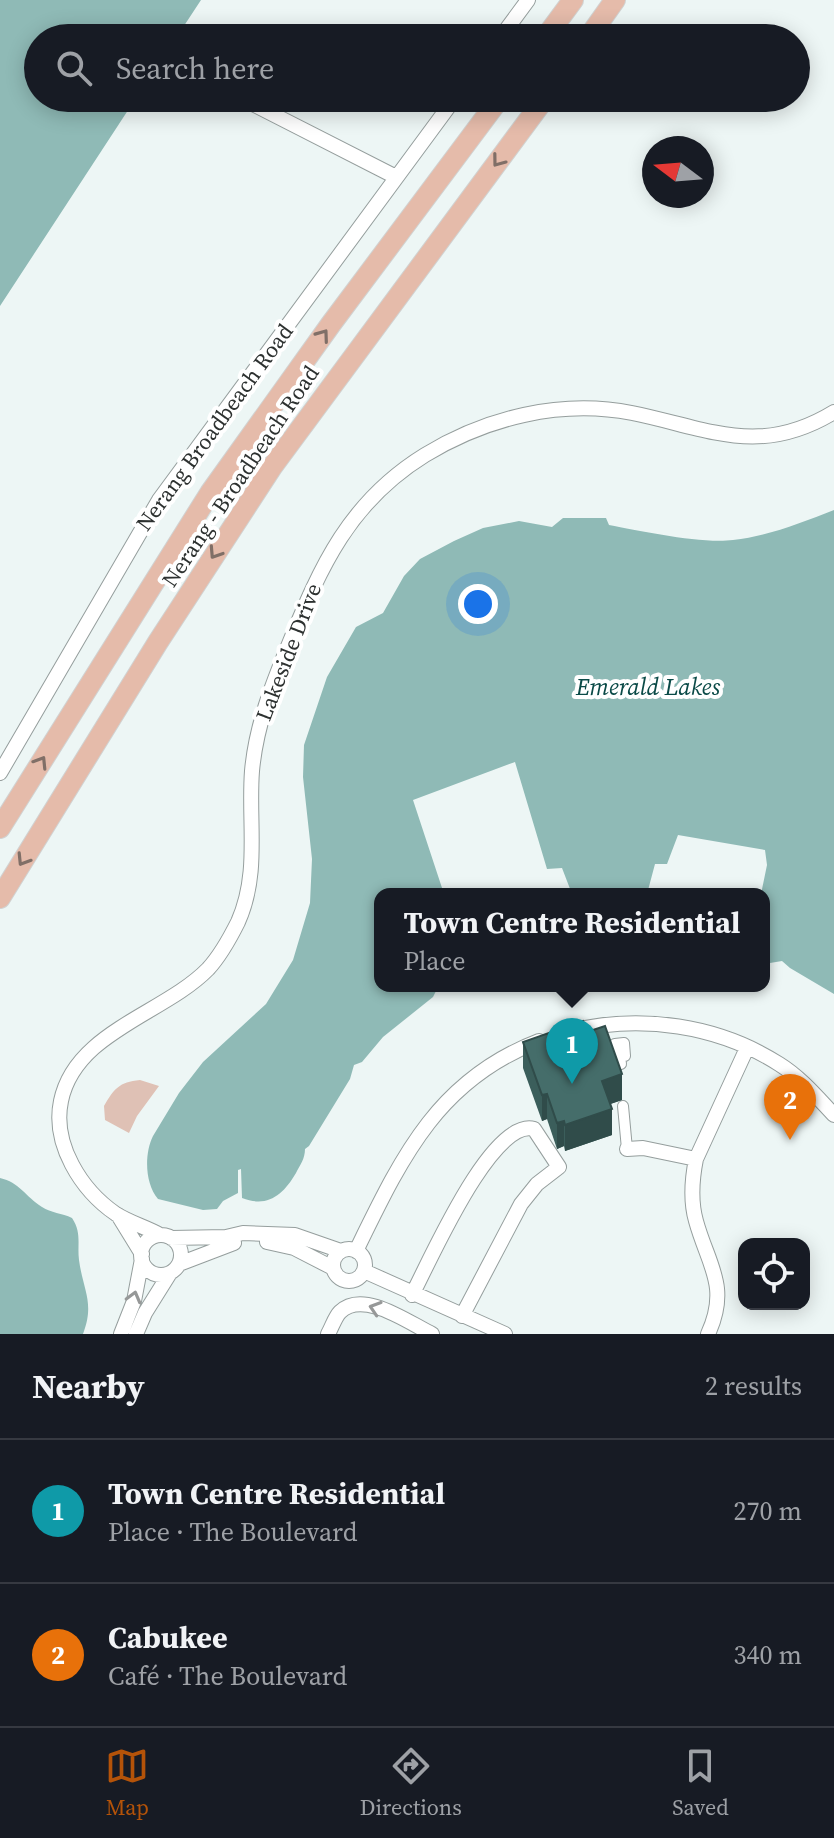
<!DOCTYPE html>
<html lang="en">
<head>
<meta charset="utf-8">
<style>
  body { margin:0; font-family:"Source Serif 4",serif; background:#20242c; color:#f1f3f6 }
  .controls { position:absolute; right:24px; bottom:24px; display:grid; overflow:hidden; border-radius:16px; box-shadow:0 4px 20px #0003 }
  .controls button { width:72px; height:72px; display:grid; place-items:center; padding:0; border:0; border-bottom:2px solid #363941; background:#171b24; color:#f1f3f6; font:40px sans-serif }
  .compass { position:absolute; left:642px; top:136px; width:72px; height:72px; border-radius:50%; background:#171b24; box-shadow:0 4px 20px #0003; rotate:286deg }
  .you { position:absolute; left:478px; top:604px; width:28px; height:28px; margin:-20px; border:6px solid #fff; border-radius:50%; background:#1a73e8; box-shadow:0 0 0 12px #1a73e833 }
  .badge { display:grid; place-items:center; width:52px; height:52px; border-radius:50%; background:#b45309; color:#fff; font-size:26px; font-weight:700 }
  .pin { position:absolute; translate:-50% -66px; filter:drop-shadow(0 2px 4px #0008) }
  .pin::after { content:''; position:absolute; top:42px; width:28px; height:24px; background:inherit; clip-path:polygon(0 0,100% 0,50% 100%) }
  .popup { position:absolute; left:374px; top:888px; width:396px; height:104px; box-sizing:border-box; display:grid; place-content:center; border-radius:16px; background:#171b24; filter:drop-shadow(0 2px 6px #0005); font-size:26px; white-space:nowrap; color:#9ea1a6 }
  .popup b { font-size:30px; color:#f1f3f6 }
  .popup::after { content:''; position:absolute; left:50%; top:100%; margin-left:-16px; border:16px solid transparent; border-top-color:#171b24 }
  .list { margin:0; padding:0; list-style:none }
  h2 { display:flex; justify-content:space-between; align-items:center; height:104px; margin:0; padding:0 32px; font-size:34px }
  h2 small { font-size:26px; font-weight:400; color:#9ea1a6 }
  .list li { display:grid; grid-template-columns:52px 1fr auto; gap:24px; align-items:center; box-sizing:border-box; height:144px; padding:0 32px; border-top:2px solid #363941 }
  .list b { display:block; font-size:30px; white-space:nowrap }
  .list p { margin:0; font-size:26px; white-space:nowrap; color:#9ea1a6 }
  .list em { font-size:26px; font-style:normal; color:#9ea1a6 }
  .icon { flex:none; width:44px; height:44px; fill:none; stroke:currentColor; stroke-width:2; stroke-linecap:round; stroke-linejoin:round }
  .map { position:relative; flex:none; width:834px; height:1334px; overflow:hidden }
  .search { position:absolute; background:#171b24; box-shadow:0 4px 20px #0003; left:24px; right:24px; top:24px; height:88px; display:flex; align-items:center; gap:20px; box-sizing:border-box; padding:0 28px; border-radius:44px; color:#9ea1a6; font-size:30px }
  .sheet { height:392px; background:#171b24 }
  nav { display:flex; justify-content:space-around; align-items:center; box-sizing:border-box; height:112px; border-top:2px solid #363941; background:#171b24; font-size:22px; color:#9ea1a6 }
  nav a { display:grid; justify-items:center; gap:4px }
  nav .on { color:#b45309 }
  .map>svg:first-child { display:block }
  .green { fill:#dfc1b5 }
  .water { fill:#8fbab6 }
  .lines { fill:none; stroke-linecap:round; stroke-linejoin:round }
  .pedestrian-casing { stroke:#959e9d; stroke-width:12 }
  .minor-casing { stroke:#959e9d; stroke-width:16 }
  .primary-casing { stroke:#d1d2d1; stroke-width:22 }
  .pedestrian { stroke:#fff; stroke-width:10 }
  .minor { stroke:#fff; stroke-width:14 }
  .primary { stroke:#e5bbaa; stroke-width:20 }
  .wall { fill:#3b5e5b }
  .shaded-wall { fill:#304c4a }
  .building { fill:#456d6a; stroke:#304c4a; stroke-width:2 }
  .oneway { stroke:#806f67 }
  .oneway2 { stroke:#969898 }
  .labels { text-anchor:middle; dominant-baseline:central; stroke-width:8; stroke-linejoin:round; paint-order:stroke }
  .street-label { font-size:22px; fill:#2d3130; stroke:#fff }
  .water-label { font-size:24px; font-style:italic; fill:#0a4a47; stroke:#fff }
</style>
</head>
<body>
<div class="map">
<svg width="834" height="1334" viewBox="0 0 834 1334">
  <rect width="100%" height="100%" fill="#edf6f5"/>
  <path class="green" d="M140 1080 159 1086 137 1116 129 1133 105 1120 104 1106C114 1089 119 1082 140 1080Z"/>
  <path class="water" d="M0 0H201L176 38H38V98H136L0 306Z
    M834 510V994L790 968 782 961 764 964V894H761L767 865 765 850 678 835 667 864H655L647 894H572L562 868 547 869 515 762 413 800 444 894H380V986H435L437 989 433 997 383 1037 362 1062 354 1065 350 1079 309 1146 305 1149C305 1159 300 1165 296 1173 283 1195 268 1208 242 1198L241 1169 238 1170V1193L223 1201 217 1209 203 1210 158 1199C145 1184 144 1154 153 1136L179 1093 203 1062 266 1004 293 960 310 903 312 859 303 777 304 745 327 677 356 627 383 613 404 576 420 559 454 541 483 528 519 521 552 527 563 518H606L609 525C641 531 701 544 733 540 768 536 801 523 834 510Z
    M0 1178C19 1182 26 1197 42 1207 51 1213 62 1213 72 1218 82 1233 77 1244 79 1260 83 1290 95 1303 83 1334H0Z"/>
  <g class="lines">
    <defs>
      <path id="pedestrian" d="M620 1056H625L624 1043 615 1044V1056H620L621 1064
        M623 1106 627 1149"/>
      <path id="minor" d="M500 38 528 0
        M241 98 396 177
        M0 773 159 500 455 98
        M571 1031C641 1014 718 1025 779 1064 800 1077 817 1097 834 1115
        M627 1149 643 1148 696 1159
        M118 1215 142 1254
        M160 1235C146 1227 130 1223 116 1214 81 1190 52 1144 61 1101 75 1032 164 1014 208 969 220 956 230 938 238 922 260 873 248 822 252 771 256 726 272 685 289 644 321 566 349 502 425 455 486 418 560 399 632 413 707 428 759 458 834 412
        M141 1255a20 20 0 1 1 40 0a20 20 0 1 1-40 0Z
        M171 1238 226 1237 243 1233 295 1235 341 1251
        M267 1242 294 1248 333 1268
        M333 1265a16 16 0 1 1 32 0a16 16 0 1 1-32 0Z
        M356 1251C401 1159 437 1080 539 1041
        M179 1264 234 1243
        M364 1271 505 1334
        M412 1295C429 1263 492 1117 534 1129L559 1167 537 1184 521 1204 462 1316
        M121 1334 134 1301 142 1259
        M136 1334 145 1313 170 1273
        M328 1334C332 1327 335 1317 340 1312 363 1289 409 1323 432 1334
        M708 1334C730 1286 708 1265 696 1221 690 1200 692 1179 696 1159L747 1048"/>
      <path id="primary" d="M545 38 573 0
        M588 38 615 0
        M0 828 210 493 331 324 500 98
        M0 898 158 642 272 467 545 98"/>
    </defs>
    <use href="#pedestrian" class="pedestrian-casing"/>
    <use href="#minor" class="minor-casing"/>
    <use href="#primary" class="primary-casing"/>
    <use href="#pedestrian" class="pedestrian"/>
    <use href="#minor" class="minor"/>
    <use href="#primary" class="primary"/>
  </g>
  <path class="wall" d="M587 1032 622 1100 610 1104 612 1135 565 1151 564 1146 557 1149 547 1119 542 1121 523 1068V1042Z"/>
  <path class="shaded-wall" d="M622 1074V1100L602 1107V1081Z
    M547 1094V1119L542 1121V1095Z
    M612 1109V1135L565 1151V1125Z
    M564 1121V1146L557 1149V1123Z"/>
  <path class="building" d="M583 1021 587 1032 605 1026 622 1074 602 1081 612 1109 565 1125 564 1121 557 1123 547 1094 542 1095 523 1042Z"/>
  <defs><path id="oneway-chevron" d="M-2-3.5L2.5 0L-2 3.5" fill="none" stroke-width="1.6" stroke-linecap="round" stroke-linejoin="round" transform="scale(2)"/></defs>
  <g class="oneway">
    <use href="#oneway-chevron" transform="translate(498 161) rotate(127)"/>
    <use href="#oneway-chevron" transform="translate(323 335) rotate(-54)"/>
    <use href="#oneway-chevron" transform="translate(215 553) rotate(123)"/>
    <use href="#oneway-chevron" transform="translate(41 762) rotate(-58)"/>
    <use href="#oneway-chevron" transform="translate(23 860) rotate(122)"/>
  </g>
  <g class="oneway2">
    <use href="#oneway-chevron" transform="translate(134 1297) rotate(-75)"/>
    <use href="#oneway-chevron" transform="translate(375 1308) rotate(-162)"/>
  </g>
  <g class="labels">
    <g class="street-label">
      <text transform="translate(214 427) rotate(-54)">Nerang Broadbeach Road</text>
      <text transform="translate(240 476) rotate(-56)">Nerang - Broadbeach Road</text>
      <text transform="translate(288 652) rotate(-69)">Lakeside Drive</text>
    </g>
    <g class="water-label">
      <text x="648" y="686">Emerald Lakes</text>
    </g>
  </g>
</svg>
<div class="controls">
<button><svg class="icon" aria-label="locate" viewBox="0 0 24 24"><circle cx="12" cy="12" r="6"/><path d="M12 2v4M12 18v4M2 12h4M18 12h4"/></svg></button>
</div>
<svg class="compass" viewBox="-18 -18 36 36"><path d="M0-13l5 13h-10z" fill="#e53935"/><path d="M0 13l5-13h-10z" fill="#9ea1a6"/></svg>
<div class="you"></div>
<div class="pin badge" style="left:572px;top:1084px;background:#0f9aa8">1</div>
<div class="popup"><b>Town Centre Residential</b>Place</div>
<div class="pin badge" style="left:790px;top:1140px;background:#e8710a">2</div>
<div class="search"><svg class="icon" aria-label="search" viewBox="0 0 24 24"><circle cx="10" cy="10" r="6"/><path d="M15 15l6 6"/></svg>Search here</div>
</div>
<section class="sheet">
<h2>Nearby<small>2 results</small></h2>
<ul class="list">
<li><span class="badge" style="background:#0f9aa8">1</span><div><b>Town Centre Residential</b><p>Place · The Boulevard</p></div><em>270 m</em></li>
<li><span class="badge" style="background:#e8710a">2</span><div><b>Cabukee</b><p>Café · The Boulevard</p></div><em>340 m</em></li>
</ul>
</section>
<nav>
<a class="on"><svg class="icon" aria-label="map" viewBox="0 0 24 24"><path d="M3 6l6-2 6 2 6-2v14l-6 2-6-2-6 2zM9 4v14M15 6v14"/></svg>Map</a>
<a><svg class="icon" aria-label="directions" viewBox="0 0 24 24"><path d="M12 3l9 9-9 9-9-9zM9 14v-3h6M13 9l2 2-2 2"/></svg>Directions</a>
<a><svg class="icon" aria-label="saved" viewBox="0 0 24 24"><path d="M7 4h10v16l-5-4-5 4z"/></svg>Saved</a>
</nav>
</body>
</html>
